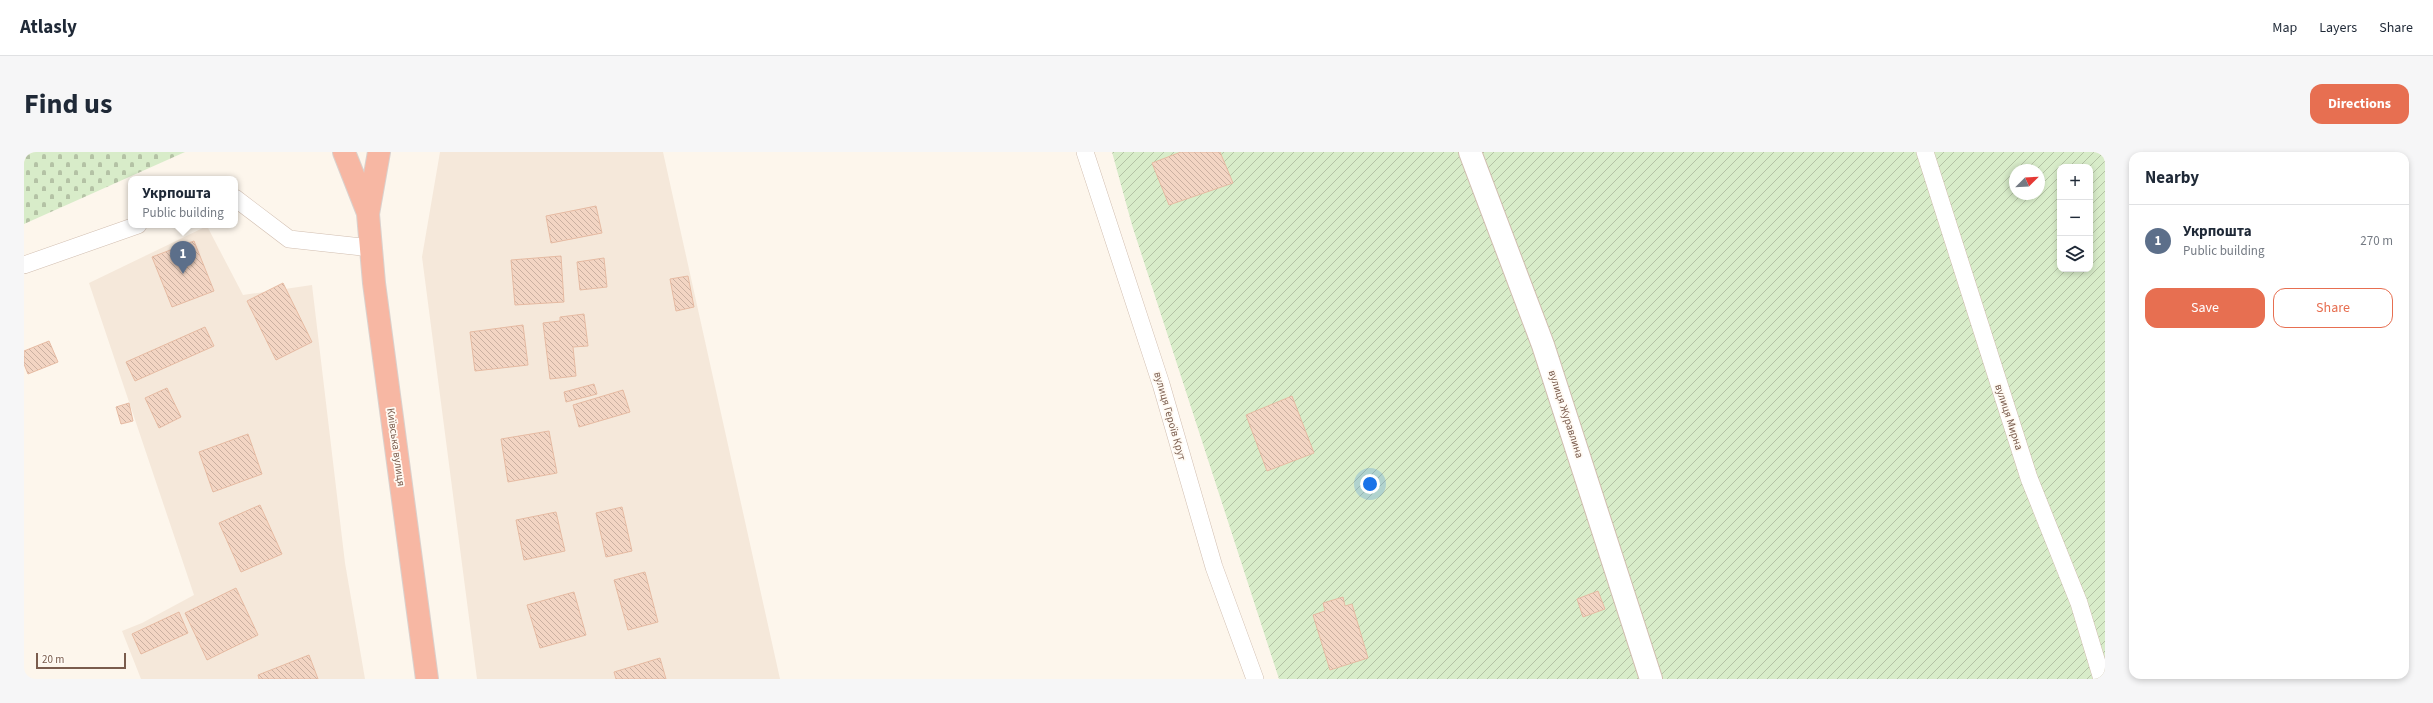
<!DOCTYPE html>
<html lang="en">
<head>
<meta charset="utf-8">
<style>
  body { margin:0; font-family:"Source Sans 3",sans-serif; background:#f6f6f7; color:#1f2937 }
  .controls { position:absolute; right:12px; top:12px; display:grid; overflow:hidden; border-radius:8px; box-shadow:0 2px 6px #0003 }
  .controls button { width:36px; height:36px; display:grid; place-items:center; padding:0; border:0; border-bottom:1px solid #e0e1e3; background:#fff; color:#1f2937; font:20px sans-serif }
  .compass { position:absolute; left:1985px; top:12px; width:36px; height:36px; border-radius:50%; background:#fff; box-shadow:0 2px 6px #0003; rotate:66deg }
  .scale { position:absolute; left:12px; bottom:10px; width:90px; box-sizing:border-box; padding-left:4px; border:2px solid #7a5c4d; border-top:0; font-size:11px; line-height:14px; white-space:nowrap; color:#7a5c4d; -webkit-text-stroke:3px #fffaf3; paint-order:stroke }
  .you { position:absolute; left:1346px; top:332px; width:14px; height:14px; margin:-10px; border:3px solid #fff; border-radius:50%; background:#1a73e8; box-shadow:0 0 0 6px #1a73e833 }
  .badge { display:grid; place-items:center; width:26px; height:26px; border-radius:50%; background:#e76f51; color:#fff; font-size:13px; font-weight:700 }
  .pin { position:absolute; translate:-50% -33px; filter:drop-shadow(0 1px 2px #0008) }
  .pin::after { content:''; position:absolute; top:21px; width:14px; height:12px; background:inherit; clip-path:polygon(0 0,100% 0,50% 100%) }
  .popup { position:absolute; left:104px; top:24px; width:110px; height:52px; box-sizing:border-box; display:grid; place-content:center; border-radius:8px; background:#fff; filter:drop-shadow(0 1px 3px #0005); font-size:13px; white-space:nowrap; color:#747a83 }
  .popup b { font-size:15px; color:#1f2937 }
  .popup::after { content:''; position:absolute; left:50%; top:100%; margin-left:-8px; border:8px solid transparent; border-top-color:#fff }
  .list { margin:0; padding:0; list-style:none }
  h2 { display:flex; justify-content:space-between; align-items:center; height:52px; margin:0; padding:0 16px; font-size:17px }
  h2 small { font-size:13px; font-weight:400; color:#747a83 }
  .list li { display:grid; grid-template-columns:26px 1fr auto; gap:12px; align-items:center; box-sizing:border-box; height:72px; padding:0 16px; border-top:1px solid #e0e1e3 }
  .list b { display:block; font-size:15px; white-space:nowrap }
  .list p { margin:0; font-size:13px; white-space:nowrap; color:#747a83 }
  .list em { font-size:13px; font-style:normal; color:#747a83 }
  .actions { display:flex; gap:8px; padding:12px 16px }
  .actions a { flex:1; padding:9px 0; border:1px solid #e76f51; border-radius:12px; text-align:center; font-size:14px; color:#e76f51 }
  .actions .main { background:#e76f51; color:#fff }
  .icon { flex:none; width:22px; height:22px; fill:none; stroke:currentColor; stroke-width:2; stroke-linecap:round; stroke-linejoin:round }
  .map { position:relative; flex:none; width:2081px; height:527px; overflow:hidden; border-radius:12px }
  header { display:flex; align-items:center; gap:24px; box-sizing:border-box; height:56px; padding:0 20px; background:#fff; border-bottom:1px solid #e0e1e3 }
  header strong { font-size:19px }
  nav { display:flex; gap:22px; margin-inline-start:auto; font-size:14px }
  .intro { display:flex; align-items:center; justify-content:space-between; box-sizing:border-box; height:96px; padding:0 24px }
  h1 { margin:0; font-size:28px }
  .button { padding:10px 18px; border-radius:12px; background:#e76f51; color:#fff; font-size:14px; font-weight:700 }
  main { display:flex; gap:24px; padding:0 24px }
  aside { flex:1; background:#fff; border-radius:12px; box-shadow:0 2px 6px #0003 }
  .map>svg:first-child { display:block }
  .residential { fill:#f5e8da }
  .cemetery { fill:url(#cemetery-stones) }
  .garden { fill:url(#garden-furrows); fill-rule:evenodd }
  .building { fill:url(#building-back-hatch); stroke:#e6bba3 }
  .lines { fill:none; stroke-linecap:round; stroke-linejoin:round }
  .lane-casing { stroke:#d1beb0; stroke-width:18 }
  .street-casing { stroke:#d1beb0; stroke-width:24 }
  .highway-casing { stroke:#dad1cd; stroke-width:24 }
  .lane { stroke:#fff; stroke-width:17 }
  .street { stroke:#fff; stroke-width:22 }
  .highway { stroke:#f7b7a3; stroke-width:22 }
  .labels { text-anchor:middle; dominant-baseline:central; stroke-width:3.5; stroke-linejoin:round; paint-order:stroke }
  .street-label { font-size:11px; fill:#7a5c4d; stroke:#fffaf3 }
</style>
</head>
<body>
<header>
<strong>Atlasly</strong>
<nav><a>Map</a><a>Layers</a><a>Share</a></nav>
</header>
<div class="intro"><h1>Find us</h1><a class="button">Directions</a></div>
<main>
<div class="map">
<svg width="2081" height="527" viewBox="0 0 2081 527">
  <defs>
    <pattern id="cemetery-stones" width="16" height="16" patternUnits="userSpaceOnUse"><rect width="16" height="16" fill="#d8ecc9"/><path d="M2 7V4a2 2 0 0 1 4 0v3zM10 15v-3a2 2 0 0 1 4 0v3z" fill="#b4c2a5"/></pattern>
    <pattern id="garden-furrows" width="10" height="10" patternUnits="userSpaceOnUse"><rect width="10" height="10" fill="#d8ecc9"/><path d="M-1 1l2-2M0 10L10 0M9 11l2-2" fill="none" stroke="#b4c2a5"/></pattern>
    <pattern id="building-back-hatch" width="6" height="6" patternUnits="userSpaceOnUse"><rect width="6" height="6" fill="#f3d5c3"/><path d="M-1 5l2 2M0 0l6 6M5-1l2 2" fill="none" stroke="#cab0a1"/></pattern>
  </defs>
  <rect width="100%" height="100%" fill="#fdf6ec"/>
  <path class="residential" d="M416 0H639L756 527H453L398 105Z
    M183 74 219 143 288 133 321 411 341 527H117L98 479 118 471 170 443 65 131Z"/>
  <path class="cemetery" d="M0 0H161L0 72Z"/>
  <path class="garden" d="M1088 0H2081V527H1255L1108 73ZM2036 15H2066V117H2036ZM1991 18H2015V42H1991Z"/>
  <path class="building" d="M1157 0H1196L1209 31 1145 53 1128 11Z
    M572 54 578 81 527 91 522 64Z
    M170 89 190 139 148 155 128 105Z
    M537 104 540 150 491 153 487 108Z
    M580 106 583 135 556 138 553 110Z
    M664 124 670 155 652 159 646 127Z
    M259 131 288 190 252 208 223 149Z
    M560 162 564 194 549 195 552 224 526 227 519 171 536 169V165Z
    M499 173 504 213 451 219 446 180Z
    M181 175 190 194 111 229 102 210Z
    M25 189 34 210 4 222 0 212V199Z
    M570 232 573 242 542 250 540 240Z
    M143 236 157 265 135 276 121 246Z
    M599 238 606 260 555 275 549 253Z
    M1268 244 1290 301 1243 319 1222 263Z
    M105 251 109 269 97 272 92 255Z
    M525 279 533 321 484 330 477 287Z
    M224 282 238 322 189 340 175 300Z
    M236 353 258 402 217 420 195 371Z
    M598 355 608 399 582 405 572 361Z
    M532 360 541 399 500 408 492 368Z
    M621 420 634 470 604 478 590 428Z
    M212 436 234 483 183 508 161 461Z
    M1574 439 1581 457 1559 465 1553 447Z
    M550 440 562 483 516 496 503 453Z
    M1319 445 1321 454 1328 452 1344 506 1306 518 1289 463 1301 459 1299 451Z
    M155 460 164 481 117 502 108 482Z
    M285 503 294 527H235L234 523Z
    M636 506 642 527H592L590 520Z"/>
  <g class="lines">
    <defs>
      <path id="lane" d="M1061 0 1137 232 1190 415 1231 527
        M1901 0 2005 326 2055 451 2078 527
        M211 46 265 87 347 96
        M0 113 114 73"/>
      <path id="street" d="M1446 0 1519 193 1627 527"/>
      <path id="highway" d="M320 0 344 61
        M355 0 344 62 350 131 403 527"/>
    </defs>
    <use href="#lane" class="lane-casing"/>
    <use href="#street" class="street-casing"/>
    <use href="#highway" class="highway-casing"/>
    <use href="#lane" class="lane"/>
    <use href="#street" class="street"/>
    <use href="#highway" class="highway"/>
  </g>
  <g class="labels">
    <g class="street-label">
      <text transform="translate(1542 262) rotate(72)">вулиця Журавлина</text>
      <text transform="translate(1146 264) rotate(74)">вулиця Героїв Крут</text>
      <text transform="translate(1985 265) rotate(72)">вулиця Мирна</text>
      <text transform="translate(372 295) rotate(82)">Київська вулиця</text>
    </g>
  </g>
</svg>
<div class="controls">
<button>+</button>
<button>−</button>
<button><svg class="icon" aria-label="layers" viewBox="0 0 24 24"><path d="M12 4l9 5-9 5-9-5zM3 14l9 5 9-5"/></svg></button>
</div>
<svg class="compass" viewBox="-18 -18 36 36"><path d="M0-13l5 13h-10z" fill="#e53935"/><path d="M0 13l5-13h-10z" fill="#747a83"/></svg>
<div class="scale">20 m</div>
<div class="you"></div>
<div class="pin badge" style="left:159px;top:122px;background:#5c6f8a">1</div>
<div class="popup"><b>Укрпошта</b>Public building</div>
</div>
<aside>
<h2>Nearby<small></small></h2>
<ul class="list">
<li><span class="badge" style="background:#5c6f8a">1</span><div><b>Укрпошта</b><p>Public building</p></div><em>270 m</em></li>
</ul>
<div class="actions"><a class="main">Save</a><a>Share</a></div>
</aside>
</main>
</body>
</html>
